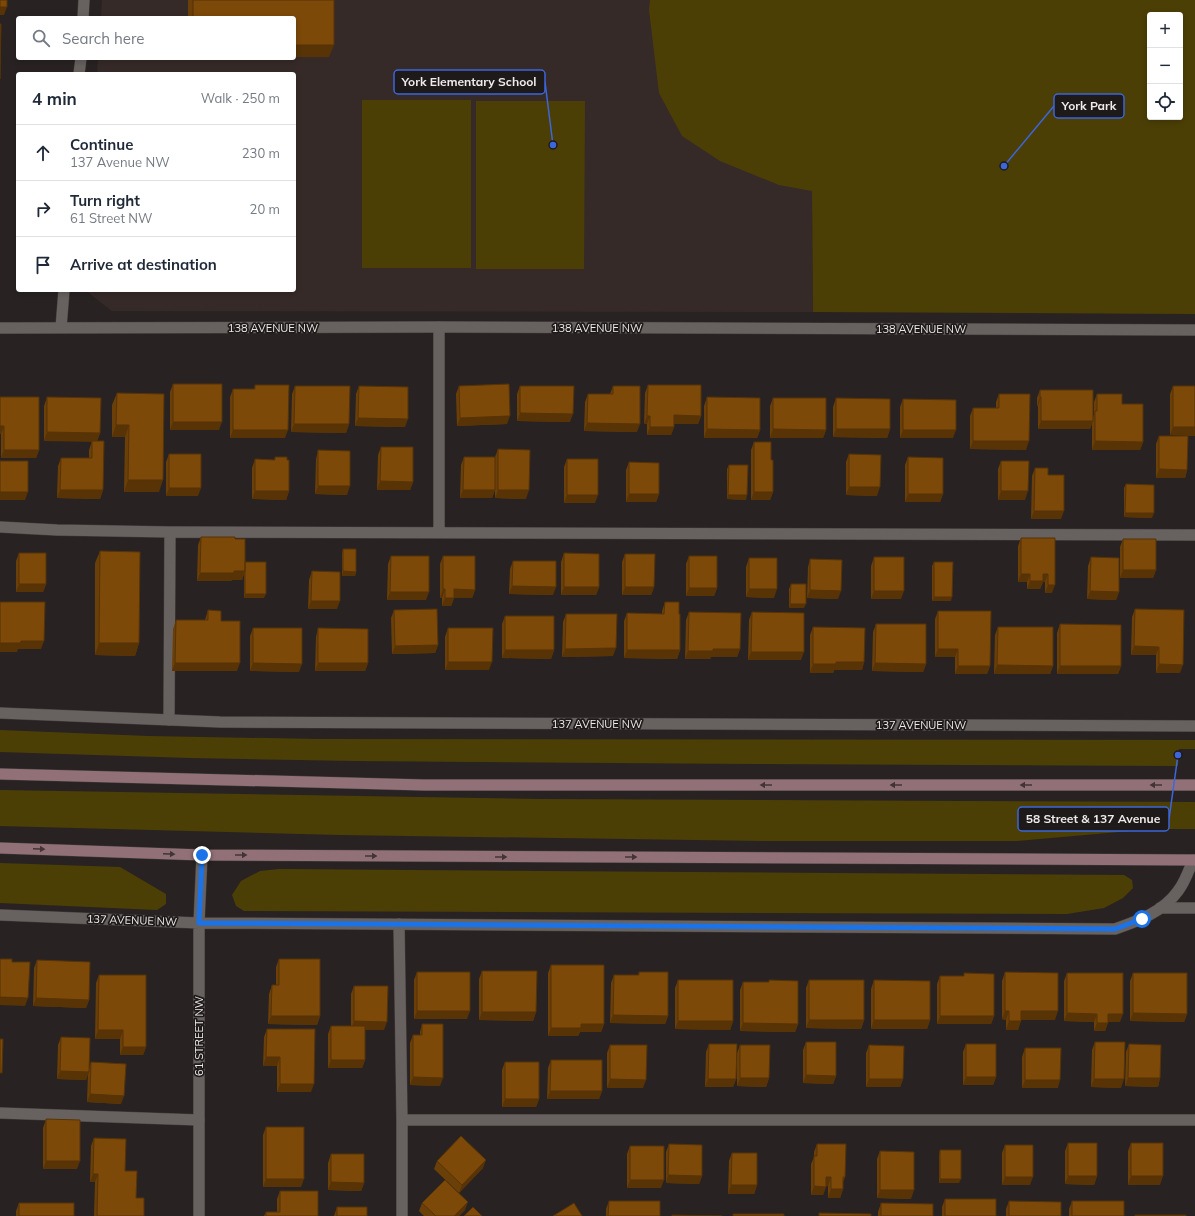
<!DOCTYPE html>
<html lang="en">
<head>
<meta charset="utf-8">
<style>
  body { margin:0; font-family:Mulish,sans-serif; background:#f2f2f3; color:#1f2937 }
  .controls { position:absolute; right:12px; top:12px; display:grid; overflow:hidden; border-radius:4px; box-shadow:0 2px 6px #0003 }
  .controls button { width:36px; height:36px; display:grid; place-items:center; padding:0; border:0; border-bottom:1px solid #e0e1e3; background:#fff; color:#1f2937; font:20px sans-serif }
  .stop { position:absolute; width:12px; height:12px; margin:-9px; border:3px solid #1a73e8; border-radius:50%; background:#fff }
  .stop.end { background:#1a73e8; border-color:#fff; box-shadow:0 1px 4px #0008 }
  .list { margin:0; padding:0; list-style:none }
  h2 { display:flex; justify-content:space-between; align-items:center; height:52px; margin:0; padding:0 16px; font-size:17px }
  h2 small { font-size:13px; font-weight:400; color:#747a83 }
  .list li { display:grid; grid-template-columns:26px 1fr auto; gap:12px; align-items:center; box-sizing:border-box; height:56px; padding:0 16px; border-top:1px solid #e0e1e3 }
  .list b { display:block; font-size:15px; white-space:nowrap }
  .list p { margin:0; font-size:13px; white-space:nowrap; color:#747a83 }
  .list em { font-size:13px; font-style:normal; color:#747a83 }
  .icon { flex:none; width:22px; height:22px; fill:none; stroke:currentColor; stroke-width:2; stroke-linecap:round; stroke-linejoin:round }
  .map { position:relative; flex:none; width:1195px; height:1216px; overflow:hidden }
  .search { position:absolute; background:#fff; box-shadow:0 2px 6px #0003; left:16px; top:16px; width:280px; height:44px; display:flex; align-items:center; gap:10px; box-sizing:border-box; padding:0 14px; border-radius:4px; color:#747a83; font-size:15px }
  .panel { position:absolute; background:#fff; box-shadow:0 2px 6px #0003; left:16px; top:72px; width:280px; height:220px; border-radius:4px }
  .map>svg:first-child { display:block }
  .built { fill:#362a28 }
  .green { fill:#4c3f06; fill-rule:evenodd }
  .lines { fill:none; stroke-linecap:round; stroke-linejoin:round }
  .service-casing { stroke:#423e3d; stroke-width:12 }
  .minor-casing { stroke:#423e3d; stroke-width:12 }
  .secondary-casing { stroke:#423e3d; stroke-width:12 }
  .service { stroke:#676260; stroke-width:11 }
  .minor { stroke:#676260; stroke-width:11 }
  .secondary { stroke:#927078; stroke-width:11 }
  .wall { fill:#6b3f08 }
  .shaded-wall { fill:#573306 }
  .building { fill:#7c4909; stroke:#573306 }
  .oneway { fill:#413436 }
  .route { stroke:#1a73e8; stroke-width:5 }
  .labels { text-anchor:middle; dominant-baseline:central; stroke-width:3.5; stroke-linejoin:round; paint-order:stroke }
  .street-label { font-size:11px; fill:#efebeb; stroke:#1e1a19 }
  .leader { fill:none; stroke:#3c66db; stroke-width:1.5 }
  .callout-dot { fill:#3c66db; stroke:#1e1a19; stroke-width:1.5 }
  .callout { fill:#1e1a19; stroke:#3c66db; stroke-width:1.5 }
  .callout-label { font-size:12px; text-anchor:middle; font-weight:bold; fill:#efebeb }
</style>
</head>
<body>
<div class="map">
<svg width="1195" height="1216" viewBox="0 0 1195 1216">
  <rect width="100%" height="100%" fill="#282322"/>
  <path class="built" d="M102 0H814L812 216 813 312 112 311 85 290H294V74H97L98 58H294V18H101Z"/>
  <path class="green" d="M650 0H1195V314L813 312 812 191 779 185 720 161 682 136 659 93 649 10ZM1150 15H1180V117H1150Z
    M362 100H471V268H362Z
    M476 101H585L584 269H476Z
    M0 730 148 736 318 739 1195 740V749H1179L1178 766 755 764 355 761 191 758 0 752Z
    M0 790 538 799 1195 802V829H1153L1017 841H768L340 835 0 826Z
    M0 863 120 867 166 894V904L157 910 0 903Z
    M279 869 1124 875 1132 880 1133 888 1123 898 1104 908 1067 914 244 911 236 906 232 895 241 881 260 871Z"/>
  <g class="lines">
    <defs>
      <path id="service" d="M439 327V532
        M0 527 57 530 170 532 1195 535
        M169 720 170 532
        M1160 908H1195
        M399 924 402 1120V1216
        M0 1113 199 1120
        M402 1120H1195"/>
      <path id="minor" d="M83 18 84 0
        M79 74 81 58
        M0 328 439 327 1195 330
        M61 328 64 290
        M0 713 220 722 1195 726
        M0 915 199 923 1115 929C1138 921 1163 912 1178 891 1185 882 1189 870 1193 860
        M199 1216V923L202 855"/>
      <path id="secondary" d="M0 774 424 785H1195
        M0 848 202 855 1195 860"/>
    </defs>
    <use href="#service" class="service-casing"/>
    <use href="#minor" class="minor-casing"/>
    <use href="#secondary" class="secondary-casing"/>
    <use href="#service" class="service"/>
    <use href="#minor" class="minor"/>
    <use href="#secondary" class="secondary"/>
  </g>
  <path class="wall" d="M188 0H334L329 57 294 18H188Z
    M173 384 219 430H170V392Z
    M255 385 285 438H230V397L233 389H254Z
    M648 385 701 416 698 424H674V427L671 435H647V424H644L645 393Z
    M295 386 349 424 346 433 291 432 292 394Z
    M359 386 405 427 355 426 356 394Z
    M459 386 507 424 457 426 456 394Z
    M520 386 570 422 517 421V394Z
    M613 386 637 432 584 431 585 402 588 394H610Z
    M1173 386H1195V436L1170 435V394Z
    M1040 390 1093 418 1094 414V402L1097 394 1122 404 1143 442 1140 450H1092V422L1090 429H1038V406H1037V398Z
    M117 393 159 492H124L125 437H112V405Z
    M999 394 1026 450 970 449V416L973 408H996V402Z
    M0 397 39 450 36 458H1V434H0Z
    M47 397 100 433 97 441 103 490 100 499 57 498 58 466 61 458H89V450L92 441H44V406Z
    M707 397 760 430 757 438H704V406Z
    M773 398 826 430 823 438H770V406Z
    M836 398 890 429 887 438 833 437V407Z
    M903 399 953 438H900V407Z
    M1159 436 1187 470 1185 478H1156V444Z
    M754 442 771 460 773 492 770 500H751V450Z
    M381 447 413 482 410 490H377L378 455Z
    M498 449 526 499 495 498V457Z
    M318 450 347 495 315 494 316 459Z
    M169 454 198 496H166V462Z
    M849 454 877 496 846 495V462Z
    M275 457 289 491 286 500 252 499V468L255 459 274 460Z
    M464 457 495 490 492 498H460L461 465Z
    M908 457 943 494 940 502H905V465Z
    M567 459 595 503H564V467Z
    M1001 461 1025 500H998V469Z
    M629 462 659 494 656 502H626V470Z
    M729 465 746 500 727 499V469Z
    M1035 468 1061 519H1031L1032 476Z
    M1126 484 1152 518 1124 517V488Z
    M201 537 235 539 245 564V562L264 598H244V574L242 580H232L231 581H197L198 545Z
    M1021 538H1055L1052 593H1045V582H1043L1040 589H1027V582H1018V546Z
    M1123 539 1156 570 1153 578H1120V547Z
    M343 549 356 572 355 576H342V554Z
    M100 551 139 643 135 656 95 655V563Z
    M19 553 46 584 43 592H16V561Z
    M564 553 599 587 596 595H561V562Z
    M625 554 654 587 651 595H622V562Z
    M391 556 426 600H387L388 564Z
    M443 556 475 590 472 598H454L451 606H442V598H440V564Z
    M689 556 717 588 714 596H686V564Z
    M874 557 901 599H871V566Z
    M1091 557 1119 592 1116 600 1087 599 1088 566Z
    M749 558 774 598 746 597V567Z
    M810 559 838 599 807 598 808 567Z
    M513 561 553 595 509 594 510 569Z
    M934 562 951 601H932V566Z
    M312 571 337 609H308L309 580Z
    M791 584 804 608H789V589Z
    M665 602 679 614 680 650 677 659 624 658V621L627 613 662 614V611Z
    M1135 609 1180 673H1156V655H1131L1132 617Z
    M208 610 221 621 237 671H172L173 629 176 620H205Z
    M394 610 438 645 435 653 392 654 391 618Z
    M938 611 990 666 987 674H955V657H935V619Z
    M689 612 740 649 737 657H711L710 659H685L686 620Z
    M752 612 801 660H748L749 620Z
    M566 614 613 656 562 657 563 622Z
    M505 616 554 650 551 659 502 658V624Z
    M876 624 926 664 923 672 872 671 873 632Z
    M1060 624 1121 666 1118 674H1057V633Z
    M813 627 864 662 862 670H834L833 673H810V635Z
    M998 627 1053 666 1050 674H994L995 635Z
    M253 628 299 672 250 671V636Z
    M318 628 368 663 365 671H315L316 637Z
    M448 628 489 670H445V637Z
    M279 959 320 1016 317 1025 268 1024 269 994 272 985H276V967Z
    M37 960 89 1000 86 1008 33 1006 34 968Z
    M551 965 604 1024 601 1032H580L578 1036H548V973Z
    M482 971 536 1012 533 1021 479 1020V979Z
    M417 972 467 1019H414V980Z
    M639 972 668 1016 665 1024 610 1023 611 983 614 975H638Z
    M1005 972 1055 1020H1021L1018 1030H1006V1020L1002 1019V981Z
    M964 973 994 1016 991 1024H937V984L940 976H964Z
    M1067 973 1120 1022H1108L1105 1031H1094V1022L1064 1021V981Z
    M1133 973 1187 1014 1184 1022 1130 1021V981Z
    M99 975 146 1047 143 1055H120V1039H95L96 983Z
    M678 980 733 1021 730 1030 675 1029V988Z
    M769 980 798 1024 795 1032 740 1031V990L743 982H769Z
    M809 980 864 1020 861 1029 806 1028V988Z
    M874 980 930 1020 927 1029H871V989Z
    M354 986 384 1030H365V1060L362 1068H328V1034L331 1026H351V994Z
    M422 1024 440 1086 410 1085V1043L413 1035H420V1032Z
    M267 1029 311 1092H277V1066H263L264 1037Z
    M61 1037 89 1069 91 1062 121 1104 87 1102 88 1073 86 1080 57 1079 58 1045Z
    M806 1042 836 1076 833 1084 803 1083V1050Z
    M1095 1042 1121 1088 1091 1087 1092 1050Z
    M709 1044 736 1079 733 1087H705L706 1052Z
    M966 1044 996 1077 993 1085H963V1052Z
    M1129 1044 1160 1078 1158 1087 1125 1086 1126 1052Z
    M610 1045 643 1088H607V1053Z
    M740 1045 769 1078 766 1087 737 1086V1053Z
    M869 1045 903 1079 900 1087H866V1053Z
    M1025 1048 1058 1088H1022V1057Z
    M551 1060 602 1091 599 1099H547L548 1068Z
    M505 1062 539 1099 536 1107H502V1070Z
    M46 1119 77 1169H43V1128Z
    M266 1127 301 1187H263V1135Z
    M94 1138 125 1171 144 1216H94L95 1182H90L91 1146Z
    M1068 1143 1097 1176 1094 1185 1065 1184V1151Z
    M1131 1143 1160 1185H1128V1151Z
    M669 1144 702 1176 699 1184 666 1183V1152Z
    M817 1144 845 1177 843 1182V1189L840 1198H828V1186H826L823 1195H811V1164L814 1157V1152Z
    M1005 1145 1030 1185H1002V1153Z
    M630 1146 661 1188H627V1154Z
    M940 1150 959 1183H939V1155Z
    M880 1151 911 1199 877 1198V1159Z
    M732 1153 757 1185 754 1194H728L729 1161Z
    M331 1154 364 1183 361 1191 328 1190V1163Z
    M437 1161 483 1168 459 1193 434 1169Z
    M280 1191 318 1216H264L266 1212H277V1199Z
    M945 1199 996 1216H942V1207Z
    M609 1201 660 1216H606V1209Z
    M1009 1201 1061 1216H1006V1209Z
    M1072 1201 1124 1216H1069V1209Z
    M19 1203 74 1216H16V1211Z
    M422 1203 465 1210 459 1216H424L419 1211Z
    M881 1203 933 1216H878V1212Z
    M337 1207 367 1216H334Z"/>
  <path class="shaded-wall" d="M0 7H7L4 15H0Z
    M294 45H334L329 57H294Z
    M1040 397H1041L1038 406H1037Z
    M520 413 573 414 570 422 517 421Z
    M674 415 701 416 698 424H671Z
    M510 416 507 424 457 426 460 418Z
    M647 416H650L647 424H644Z
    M358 418 408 419 405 427 355 426Z
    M1041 421H1093L1090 429H1038Z
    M173 422H222L219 430H170Z
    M587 423 640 424 637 432 584 431Z
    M294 424H349L346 433 291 432Z
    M116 425H129L125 437H112Z
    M0 426H4L1 434H0Z
    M650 427H674L671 435H647Z
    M1173 427H1195V436L1170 435Z
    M707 429 760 430 757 438H704Z
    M773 429 826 430 823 438H770Z
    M836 429H890L887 438 833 437Z
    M233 430H288L285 438H230Z
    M903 430H956L953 438H900Z
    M47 432 100 433 97 442 44 441Z
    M973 441H1029L1026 450 970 449Z
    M1095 441 1143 442 1140 450H1092Z
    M4 450H39L36 458H1Z
    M1159 469 1187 470 1185 478H1156Z
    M128 480H163L159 492H124Z
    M380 481 413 482 410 490H377Z
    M318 486H350L347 495 315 494Z
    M849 487H880L877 496 846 495Z
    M169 488H201L198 496H166Z
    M60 490H103L100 499 57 498Z
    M463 490H495L492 498H460Z
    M498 490H529L526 499 495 498Z
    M255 491H289L286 500 252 499Z
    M1001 491H1028L1025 500H998Z
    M0 492H28L25 500H0Z
    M754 492H773L770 500H751Z
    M629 494H659L656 502H626Z
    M908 494H943L940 502H905Z
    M567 495H598L595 503H564Z
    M728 495H747L746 500 727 499Z
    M1034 511H1064L1061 519H1031Z
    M1125 513H1154L1152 518 1124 517Z
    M1123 570H1156L1153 578H1120Z
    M234 571H245L242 580H232L231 581H197L200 573Z
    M343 571 356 572 355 576H342Z
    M1021 574H1030L1027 582H1018Z
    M1043 574H1048L1045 582H1043L1040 589H1027L1030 581Z
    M19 584H46L43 592H16Z
    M1048 585H1055L1052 593H1045Z
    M512 586 556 587 553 595 509 594Z
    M564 587H599L596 595H561Z
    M625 587H654L651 595H622Z
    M689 588H717L714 596H686Z
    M443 589H445L442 598H440Z
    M454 589 475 590 472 598H451Z
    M749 589H777L774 598 746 597Z
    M810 590 841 591 838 599 807 598Z
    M874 591H904L901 599H871Z
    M1090 591 1119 592 1116 600 1087 599Z
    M390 592H429L426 600H387Z
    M245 594H266L264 598H244Z
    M934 597H952L951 601H932Z
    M445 598H454L451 606H442Z
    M311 601H340L337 609H308Z
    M790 604H806L804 608H789Z
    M21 641H44L41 649H18L17 652H0V643Z
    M99 643H139L135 656 95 655Z
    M438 645 435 653 392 654 395 646Z
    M1134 646 1159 647 1156 655H1131Z
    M616 648 613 656 562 657 565 649Z
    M713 649H740L737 657H711L710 659H685L688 651Z
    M938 649H958L955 657H935Z
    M505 650H554L551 659 502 658Z
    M627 650H680L677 659 624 658Z
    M751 652H804L801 660H748Z
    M448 662H492L489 670H445Z
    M836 662H864L862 670H834L833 673H810L813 664Z
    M175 663H240L237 671H172Z
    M253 663 302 664 299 672 250 671Z
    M318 663H368L365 671H315Z
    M875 663 926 664 923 672 872 671Z
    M1159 664 1183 665 1180 673H1156Z
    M997 665 1053 666 1050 674H994Z
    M958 666H990L987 674H955Z
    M1060 666H1121L1118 674H1057Z
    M0 997 28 998 25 1006 0 1005Z
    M36 998 89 1000 86 1008 33 1006Z
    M417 1011H470L467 1019H414Z
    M1005 1011H1009L1006 1020 1002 1019Z
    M1021 1011H1058L1055 1020H1018Z
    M482 1012H536L533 1021 479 1020Z
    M1067 1013 1097 1014 1094 1022 1064 1021Z
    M1133 1013 1187 1014 1184 1022 1130 1021Z
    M1108 1014H1123L1120 1022H1105Z
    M613 1015 668 1016 665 1024 610 1023Z
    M271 1016H320L317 1025 268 1024Z
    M940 1016H994L991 1024H937Z
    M809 1020H864L861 1029 806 1028Z
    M874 1020H930L927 1029H871Z
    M354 1021 387 1022 384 1030H351Z
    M678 1021H733L730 1030 675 1029Z
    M1009 1021H1021L1018 1030H1006Z
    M743 1023 798 1024 795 1032 740 1031Z
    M1097 1023H1108L1105 1031H1094Z
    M581 1024H604L601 1032H580L578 1036H548L551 1028Z
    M98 1030H123L120 1039H95Z
    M123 1047H146L143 1055H120Z
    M266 1057H280L277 1066H263Z
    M331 1060H365L362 1068H328Z
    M60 1071 89 1072 86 1080 57 1079Z
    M806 1075 836 1076 833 1084 803 1083Z
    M413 1077 443 1078 440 1086 410 1085Z
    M966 1077H996L993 1085H963Z
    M740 1078H769L766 1087 737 1086Z
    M1128 1078H1160L1158 1087 1125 1086Z
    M610 1079 646 1080 643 1088H607Z
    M708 1079H736L733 1087H705Z
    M869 1079H903L900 1087H866Z
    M1094 1079H1124L1121 1088 1091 1087Z
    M1025 1080H1060L1058 1088H1022Z
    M280 1084H314L311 1092H277Z
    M550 1091H602L599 1099H547Z
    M90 1094 124 1096 121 1104 87 1102Z
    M505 1099H539L536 1107H502Z
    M486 1160 483 1168 459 1193 462 1185Z
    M46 1161H80L77 1169H43Z
    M93 1174H98L95 1182H90Z
    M668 1175 702 1176 699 1184 666 1183Z
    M1068 1176H1097L1094 1185 1065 1184Z
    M1131 1176H1163L1160 1185H1128Z
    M826 1177H831L828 1186H823Z
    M1005 1177H1033L1030 1185H1002Z
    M266 1179H304L301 1187H263Z
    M940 1179H961L959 1183H939Z
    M630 1180H664L661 1188H627Z
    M331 1182 364 1183 361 1191 328 1190Z
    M731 1185H757L754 1194H728Z
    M814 1186 826 1187 823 1195H811Z
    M831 1189H843L840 1198H828Z
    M880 1190H914L911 1199 877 1198Z
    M468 1202 465 1210 459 1216H454Z"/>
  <path class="building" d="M0 0H7V7H0Z
    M193 0H334V45H294V18H193Z
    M0 24H1L0 79Z
    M173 384H222V422H173Z
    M509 384 510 416 460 418 459 386Z
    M255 385H289L288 430H233V389H255Z
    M648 385H701V416L674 415V427H650V416H647Z
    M295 386H350L349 424H294Z
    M359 386 408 387V419L358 418Z
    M520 386H574L573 414 520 413Z
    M613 386H640V424L587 423 588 394H613Z
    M1173 386H1195V427H1173Z
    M1040 390H1093V421H1041V397H1040Z
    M117 393 164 394 163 480H128L129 425H116Z
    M999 394H1030L1029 441H973V408H999Z
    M1097 394H1122V404H1143V442L1095 441V411H1097Z
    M0 397H39V450H4V426H0Z
    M47 397 101 398 100 433 47 432Z
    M707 397 760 398V430L707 429Z
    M773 398H826V430L773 429Z
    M836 398 890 399V429H836Z
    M903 399 956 400V430H903Z
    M1159 436H1188L1187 470 1159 469Z
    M92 441H104L103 490H60L61 458H92Z
    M754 442H771V460H773V492H754Z
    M381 447H413V482L380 481Z
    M498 449 530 450 529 490H498Z
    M318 450 350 451V486H318Z
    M169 454H201V488H169Z
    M849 454 881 455 880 487H849Z
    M275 457H287V460H289V491H255V459L275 460Z
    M464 457H495V490H463Z
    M908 457 943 458V494H908Z
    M567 459H598V495H567Z
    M0 461H28V492H0Z
    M1001 461H1029L1028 491H1001Z
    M629 462 659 463V494H629Z
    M729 465H748L747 495H728Z
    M1035 468H1048V475H1064V511H1034Z
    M1126 484 1154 485V513H1125Z
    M201 537H235V539H245V571H234V573H200Z
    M1021 538H1055V585H1048V574H1043V581H1030V574H1021Z
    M1123 539H1156V570H1123Z
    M343 549H356V572L343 571Z
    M100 551 140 552 139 643H99Z
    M19 553H46V584H19Z
    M564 553 599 554V587H564Z
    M625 554H655L654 587H625Z
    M391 556H429V592H390Z
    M443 556H475V590L454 589V598H445V589H443Z
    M689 556H717V588H689Z
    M874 557H904V591H874Z
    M1091 557 1119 558V592L1090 591Z
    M749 558H777V589H749Z
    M810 559 842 560 841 591 810 590Z
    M513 561H556V587L512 586Z
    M245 562H266V594H245Z
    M934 562H953L952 597H934Z
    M312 571 340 572V601H311Z
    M791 584H806V604H790Z
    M0 602H45L44 641H21L20 643H0Z
    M665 602H679V614H680V650H627V613L664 614Z
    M437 609 438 645 395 646 394 610Z
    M1135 609 1184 610 1183 665 1159 664V647L1134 646Z
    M208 610 221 611V621H240V663H175L176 620H208Z
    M938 611H991L990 666H958V649H938Z
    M689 612 741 613 740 649H713V651H688Z
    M752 612 804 613V652H751Z
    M566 614H617L616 648 565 649Z
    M505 616H554V650H505Z
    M876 624H926V664L875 663Z
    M1060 624 1121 625V666H1060Z
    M813 627 865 628 864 662H836V664H813Z
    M998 627H1053V666L997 665Z
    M253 628H302V664L253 663Z
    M318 628 368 629V663H318Z
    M448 628H493L492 662H448Z
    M0 959H12V962H30L28 998 0 997Z
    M279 959H320V1016H271L272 985H279Z
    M37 960 90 962 89 1000 36 998Z
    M551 965H604V1024H581V1028H551Z
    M482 971H537L536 1012H482Z
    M417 972H470V1011H417Z
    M639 972H668V1016L613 1015 614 975H639Z
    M1005 972 1058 973V1011H1021V1021H1009V1011H1005Z
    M964 973 994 974V1016H940V976H964Z
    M1067 973H1123V1014H1108V1023H1097V1014L1067 1013Z
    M1133 973H1187V1014L1133 1013Z
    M99 975H146V1047H123V1030H98Z
    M678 980H733V1021H678Z
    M769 980 798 981V1024L743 1023V982H769Z
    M809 980H864V1020H809Z
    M874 980 930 981V1020H874Z
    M354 986H388L387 1022 354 1021Z
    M422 1024H443V1078L413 1077V1035H422Z
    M331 1026H365V1060H331Z
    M267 1029H315L314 1084H280V1057H266Z
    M61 1037 90 1038 89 1072 60 1071Z
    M0 1039H3L2 1073H0Z
    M806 1042H836V1076L806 1075Z
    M1095 1042H1125L1124 1079H1094Z
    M709 1044H737L736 1079H708Z
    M966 1044H996V1077H966Z
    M1129 1044 1161 1045 1160 1078H1128Z
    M610 1045H647L646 1080 610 1079Z
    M740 1045H770L769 1078H740Z
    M869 1045 904 1046 903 1079H869Z
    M1025 1048H1061L1060 1080H1025Z
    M551 1060H602V1091H550Z
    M91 1062 126 1064 124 1096 90 1094Z
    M505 1062H539V1099H505Z
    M46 1119 80 1120V1161H46Z
    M266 1127H304V1179H266Z
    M461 1136 486 1160 462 1185 437 1161Z
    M94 1138 126 1139 125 1171H137L136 1198H144V1216H97L98 1174H93Z
    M1068 1143H1097V1176H1068Z
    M1131 1143H1163V1176H1131Z
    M669 1144 702 1145V1176L668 1175Z
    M817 1144H846L845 1177H843V1189H831V1177H826V1187L814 1186V1156H817Z
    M1005 1145H1033V1177H1005Z
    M630 1146H664V1180H630Z
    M940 1150H961V1179H940Z
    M880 1151 914 1152V1190H880Z
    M732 1153H757V1185H731Z
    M331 1154H364V1183L331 1182Z
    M445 1180 468 1202 454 1216H436L422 1203Z
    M280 1191H318V1216H266V1212H280Z
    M945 1199H996V1216H945Z
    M609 1201H660V1216H608Z
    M1009 1201 1061 1202V1216H1009Z
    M1072 1201H1124V1216H1072Z
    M19 1203H74V1216H19Z
    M574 1203 582 1216H553Z
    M881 1203 933 1204V1216H881Z
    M337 1207H367V1216H337Z
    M473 1207 482 1216H464Z
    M819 1213 871 1214V1216H819Z
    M733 1214H784V1216H733Z
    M672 1215 722 1216H672Z
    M1135 1215H1186V1216H1135Z"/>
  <defs><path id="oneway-solid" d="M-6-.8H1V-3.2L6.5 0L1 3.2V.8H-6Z"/></defs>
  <g class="oneway">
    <use href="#oneway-solid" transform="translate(766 785) rotate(180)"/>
    <use href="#oneway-solid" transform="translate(896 785) rotate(180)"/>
    <use href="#oneway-solid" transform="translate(1026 785) rotate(180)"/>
    <use href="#oneway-solid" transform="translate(1156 785) rotate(180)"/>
    <use href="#oneway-solid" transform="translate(39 849) rotate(2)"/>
    <use href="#oneway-solid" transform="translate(169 854) rotate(2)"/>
    <use href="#oneway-solid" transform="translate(241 855)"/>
    <use href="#oneway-solid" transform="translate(371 856)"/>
    <use href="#oneway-solid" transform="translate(501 857)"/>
    <use href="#oneway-solid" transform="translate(631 857)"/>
  </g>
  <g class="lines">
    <path class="route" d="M202 855 199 923 1115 929 1142 919"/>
  </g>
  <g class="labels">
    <g class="street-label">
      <text x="273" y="328">138 AVENUE NW</text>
      <text x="597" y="328">138 AVENUE NW</text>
      <text x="921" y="329">138 AVENUE NW</text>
      <text x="597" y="724">137 AVENUE NW</text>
      <text x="921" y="725">137 AVENUE NW</text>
      <text transform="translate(132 920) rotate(2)">137 AVENUE NW</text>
      <text transform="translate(199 1036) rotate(-90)">61 STREET NW</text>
    </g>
  </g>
  <path class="leader" d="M553 145L545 82M1004 166L1054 106M1178 755L1169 819"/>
  <g class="callout-dot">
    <circle cx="553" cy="145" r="4"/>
    <circle cx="1004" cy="166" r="4"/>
    <circle cx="1178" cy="755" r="4"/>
  </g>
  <g class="callout">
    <rect x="394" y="70" width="151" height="24" rx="4"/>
    <rect x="1054" y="94" width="70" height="24" rx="4"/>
    <rect x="1018" y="807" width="151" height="24" rx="4"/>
  </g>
  <g class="callout-label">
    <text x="469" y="86">York Elementary School</text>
    <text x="1089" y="110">York Park</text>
    <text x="1093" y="823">58 Street &amp; 137 Avenue</text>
  </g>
</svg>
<div class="controls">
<button>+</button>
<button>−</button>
<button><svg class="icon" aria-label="locate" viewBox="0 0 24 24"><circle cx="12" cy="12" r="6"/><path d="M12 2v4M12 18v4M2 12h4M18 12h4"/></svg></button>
</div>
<div class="stop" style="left:1142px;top:919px"></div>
<div class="stop end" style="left:202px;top:855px"></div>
<div class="search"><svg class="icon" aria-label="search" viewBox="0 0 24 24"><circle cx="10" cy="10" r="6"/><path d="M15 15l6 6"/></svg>Search here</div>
<section class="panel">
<h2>4 min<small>Walk · 250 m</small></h2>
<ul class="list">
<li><svg class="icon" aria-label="ahead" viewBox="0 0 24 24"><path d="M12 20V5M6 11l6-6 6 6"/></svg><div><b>Continue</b><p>137 Avenue NW</p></div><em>230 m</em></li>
<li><svg class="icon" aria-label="right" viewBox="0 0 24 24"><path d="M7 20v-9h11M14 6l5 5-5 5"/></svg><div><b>Turn right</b><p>61 Street NW</p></div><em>20 m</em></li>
<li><svg class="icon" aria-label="arrive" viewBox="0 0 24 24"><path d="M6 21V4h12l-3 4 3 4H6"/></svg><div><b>Arrive at destination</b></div></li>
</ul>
</section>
</div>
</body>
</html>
